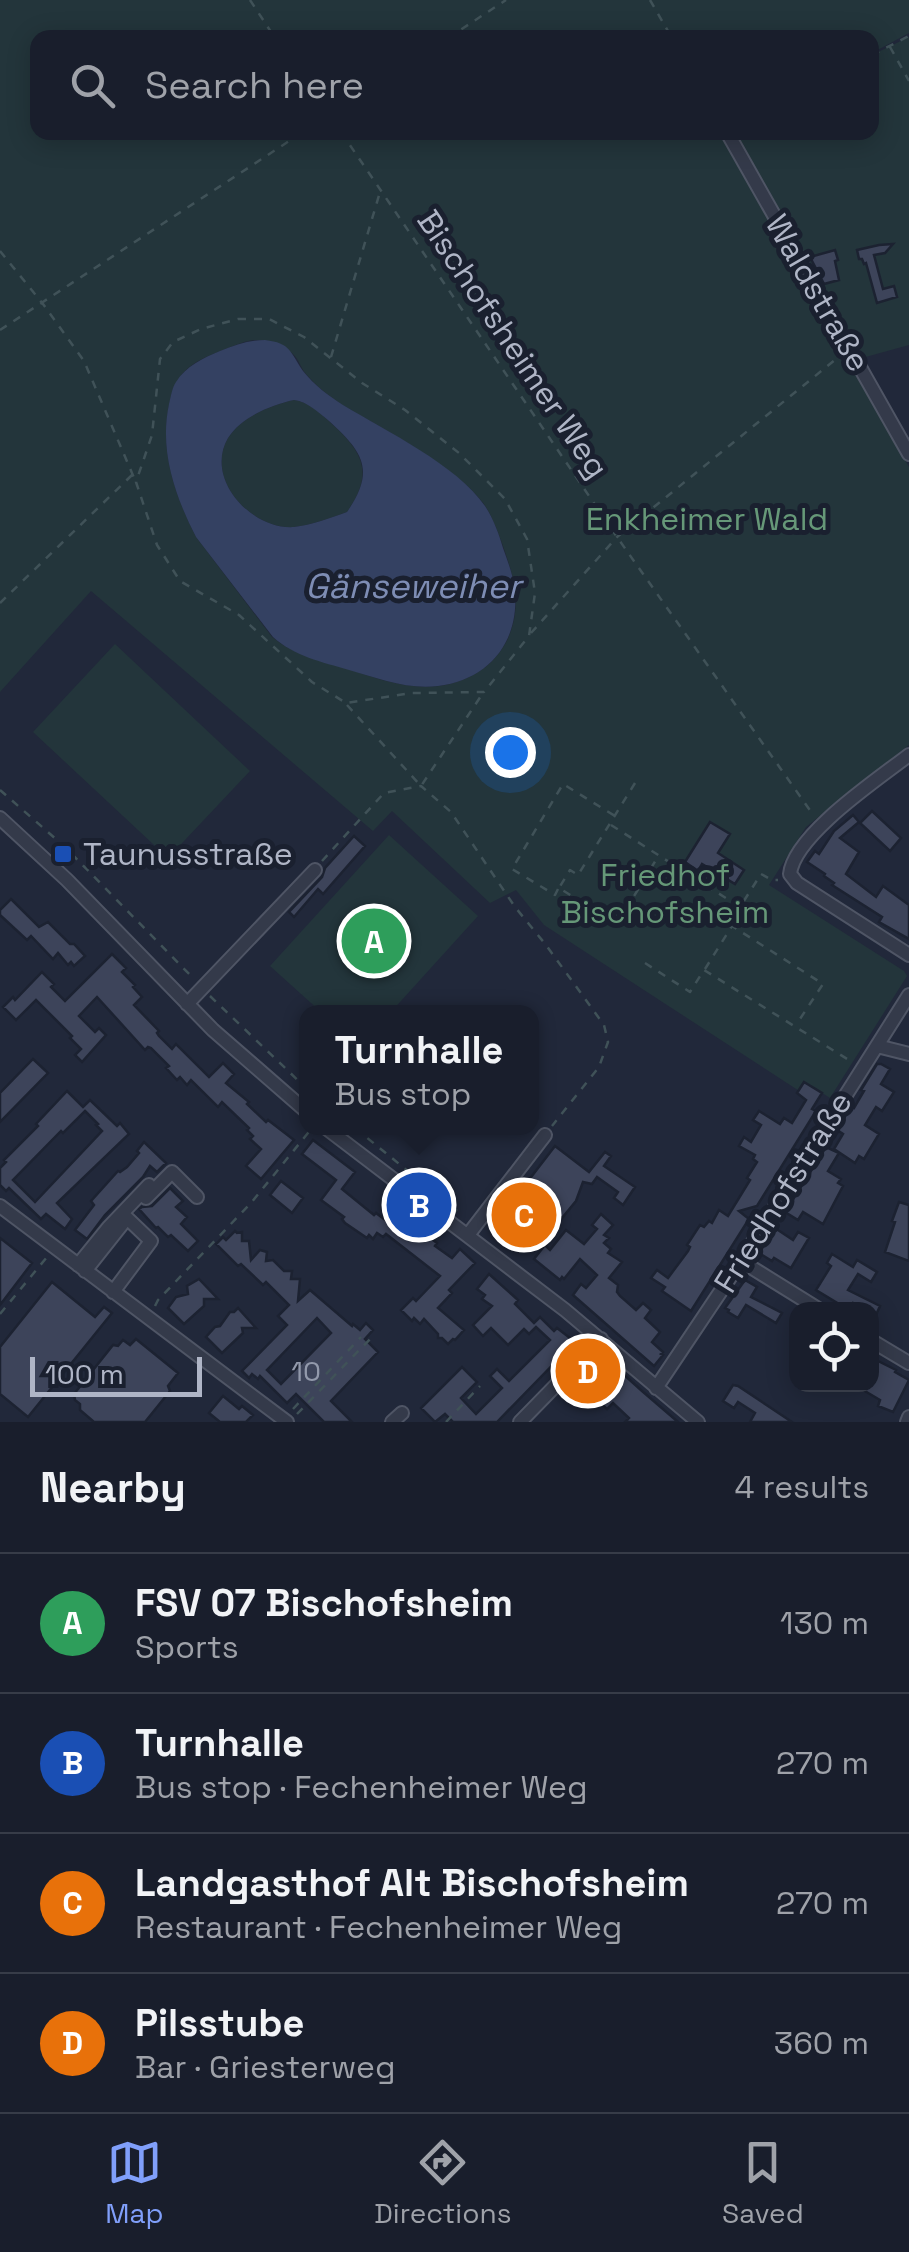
<!DOCTYPE html>
<html lang="en">
<head>
<meta charset="utf-8">
<style>
  body { margin:0; font-family:"Space Grotesk",sans-serif; background:#222734; color:#f1f3f6 }
  .controls { position:absolute; right:30px; bottom:30px; display:grid; overflow:hidden; border-radius:20px; box-shadow:0 5px 25px #0003 }
  .controls button { width:90px; height:90px; display:grid; place-items:center; padding:0; border:0; border-bottom:2px solid #373c48; background:#191e2c; color:#f1f3f6; font:50px sans-serif }
  .scale { position:absolute; left:30px; bottom:25px; width:172px; box-sizing:border-box; padding-left:10px; border:5px solid #afb5c6; border-top:0; font-size:28px; line-height:35px; white-space:nowrap; color:#afb5c6; -webkit-text-stroke:8px #1a202f; paint-order:stroke }
  .you { position:absolute; left:510px; top:752px; width:35px; height:35px; margin:-25px; border:8px solid #fff; border-radius:50%; background:#1a73e8; box-shadow:0 0 0 15px #1a73e833 }
  .badge { display:grid; place-items:center; width:65px; height:65px; border-radius:50%; background:#809ffa; color:#fff; font-size:32px; font-weight:700 }
  .pin { position:absolute; translate:-50% -50%; border:5px solid #fff; box-shadow:0 2px 10px #0006 }
  .popup { position:absolute; left:299px; top:1005px; width:240px; height:130px; box-sizing:border-box; display:grid; place-content:center; border-radius:20px; background:#191e2c; filter:drop-shadow(0 2px 8px #0005); font-size:32px; white-space:nowrap; color:#9fa2a9 }
  .popup b { font-size:38px; color:#f1f3f6 }
  .popup::after { content:''; position:absolute; left:50%; top:100%; margin-left:-20px; border:20px solid transparent; border-top-color:#191e2c }
  .list { margin:0; padding:0; list-style:none }
  h2 { display:flex; justify-content:space-between; align-items:center; height:130px; margin:0; padding:0 40px; font-size:42px }
  h2 small { font-size:32px; font-weight:400; color:#9fa2a9 }
  .list li { display:grid; grid-template-columns:65px 1fr auto; gap:30px; align-items:center; box-sizing:border-box; height:140px; padding:0 40px; border-top:2px solid #373c48 }
  .list b { display:block; font-size:38px; white-space:nowrap }
  .list p { margin:0; font-size:32px; white-space:nowrap; color:#9fa2a9 }
  .list em { font-size:32px; font-style:normal; color:#9fa2a9 }
  .icon { flex:none; width:55px; height:55px; fill:none; stroke:currentColor; stroke-width:2; stroke-linecap:round; stroke-linejoin:round }
  .map { position:relative; flex:none; width:909px; height:1422px; overflow:hidden }
  .search { position:absolute; background:#191e2c; box-shadow:0 5px 25px #0003; left:30px; right:30px; top:30px; height:110px; display:flex; align-items:center; gap:25px; box-sizing:border-box; padding:0 35px; border-radius:20px; color:#9fa2a9; font-size:38px }
  .sheet { height:690px; background:#191e2c }
  nav { display:flex; justify-content:space-around; align-items:center; box-sizing:border-box; height:140px; border-top:2px solid #373c48; background:#191e2c; font-size:28px; color:#9fa2a9 }
  nav a { display:grid; justify-items:center; gap:5px }
  nav .on { color:#809ffa }
  .map>svg:first-child { display:block }
  .green { fill:#23353b; fill-rule:evenodd }
  .water { fill:#344162; fill-rule:evenodd }
  .building { fill:#3d445a; stroke:#1c2231; stroke-width:2.5; fill-rule:evenodd }
  .lines { fill:none; stroke-linecap:round; stroke-linejoin:round }
  .minor-casing { stroke:#4f5565; stroke-width:16 }
  .path { stroke:#405258; stroke-width:2.5; stroke-dasharray:8 8; stroke-linecap:butt }
  .minor { stroke:#343a4a; stroke-width:12 }
  .transit-dot { fill:#1a4fb4; stroke:#1a202f; stroke-width:4 }
  .labels { text-anchor:middle; dominant-baseline:central; stroke-width:10; stroke-linejoin:round; paint-order:stroke }
  .number-label { font-size:28px; fill:#9299ab }
  .street-label { font-size:32px; fill:#afb5c6; stroke:#1a202f }
  .park-label { font-size:32px; fill:#669878; stroke:#1a202f }
  .poi-label { font-size:32px; fill:#afb5c6; stroke:#1a202f; text-anchor:start }
  .water-label { font-size:35px; font-style:italic; fill:#7e8db4; stroke:#1a202f }
</style>
</head>
<body>
<div class="map">
<svg width="909" height="1422" viewBox="0 0 909 1422">
  <rect width="100%" height="100%" fill="#21283a"/>
  <path class="green" d="M0 0H909V33L872 53V38H38V132L721 133 909 467V745L806 827 769 885 904 971 907 976 830 1098 816 1089 810 1098 544 925 516 890 490 903 392 811 373 831 91 591 0 692ZM253 340C270 340 282 342 294 355 299 360 301 368 306 374 316 386 328 395 341 404 384 430 454 465 484 504 492 516 498 532 503 546 508 560 513 575 515 590 521 641 489 679 439 686 406 690 372 677 342 667 317 660 293 654 272 637L196 537C175 495 158 449 170 401 172 390 175 382 183 373 194 361 208 356 223 350 233 346 242 342 253 340Z
    M909 37V345L862 358 727 133 872 132V55Z
    M294 400C310 402 321 414 333 425 365 454 373 475 347 512 331 518 311 525 294 527 252 530 204 479 228 438 241 417 271 405 294 400Z
    M115 644 250 771 168 858 33 732Z
    M389 835 478 916 391 1012H321L270 966Z"/>
  <path class="water" d="M265 340C291 343 290 352 303 371 314 385 329 396 343 405 386 431 457 465 485 506 493 518 499 534 503 548 508 562 514 577 515 592 519 643 488 680 438 686 408 690 377 678 349 670 322 662 294 656 273 637L196 537C175 496 159 451 169 404 171 396 172 388 176 382 186 366 203 358 220 351 235 345 248 340 265 340ZM294 400C308 402 318 412 329 421 363 452 376 470 347 512 331 518 311 525 294 527 252 530 204 479 228 438 241 417 271 405 294 400Z"/>
  <path class="building" d="M893 244 885 253 874 255 883 289 894 286 897 297 877 303 866 263 864 264 862 259H859L857 250 879 245Z
    M835 250 838 260 835 261 839 280 824 284 810 257Z
    M872 811 901 838 890 851 860 823Z
    M853 815 859 822 840 838 859 852 846 874 876 897 883 886 909 905V939L879 922 882 917 832 885 834 883 824 876 825 874 807 862 815 851 819 854 834 831Z
    M710 822 730 834 718 853 744 870 735 884 702 864 698 871 685 862Z
    M354 836 365 846 323 894 318 889 294 917 289 912 322 877 325 868Z
    M11 899 39 927 48 922 70 944H74L85 956 74 966 71 962 68 965 58 953 53 959 31 936 27 940 0 915V910Z
    M112 954 126 968 122 972 135 985 133 987 142 997 134 1005 159 1031 157 1033 159 1036 172 1049 176 1044 209 1077 223 1063 234 1074 226 1083 249 1102 247 1104 266 1122 268 1120 294 1140 261 1179 246 1166 261 1149 250 1139 253 1136 247 1130 249 1128 222 1102 218 1107 191 1080 187 1085 180 1077 177 1080 166 1068 169 1066 151 1048 148 1047 145 1050 97 997 79 1016 95 1032 99 1028 106 1035 82 1062 75 1055 81 1049 70 1038 72 1036 36 1000 16 1020 3 1007 13 997 15 1000 42 972 54 984 51 987 65 1001Z
    M33 1059 48 1073 0 1122V1093Z
    M877 1064H881L890 1069 881 1084 894 1092 882 1111 876 1107 865 1125 879 1134 864 1159 859 1156 855 1163 834 1149 843 1134 837 1130 851 1106 854 1108 864 1091 861 1090Z
    M804 1082 822 1093 812 1109 816 1111 757 1206 739 1211 749 1219 691 1311 662 1291 665 1287 651 1278 657 1270 668 1278 688 1251 690 1247 687 1245 700 1225 704 1227 709 1221 712 1223 719 1210 728 1216 750 1180 747 1178 757 1162 753 1159 755 1155 739 1146 744 1137 751 1142 761 1125 753 1120 759 1111 780 1124 784 1118 792 1123 806 1100 797 1093Z
    M67 1091 83 1107 90 1100 117 1126 120 1123 129 1134 57 1203 72 1219 65 1229 46 1214 41 1219 9 1188 6 1191 0 1185V1168L6 1162 4 1160 38 1126 36 1124ZM85 1111 98 1124 96 1125 102 1131 35 1202 13 1180 61 1131 63 1133Z
    M313 1140 355 1172 342 1189 374 1215 376 1213 392 1225 397 1219 424 1241 428 1236 437 1243 435 1246 452 1258 460 1249 475 1263 449 1290 452 1293 438 1308 464 1330 455 1340 453 1339 448 1344 442 1338H438V1334L424 1319 420 1324 414 1318 412 1321 401 1310 413 1298 416 1301 440 1276 386 1234 383 1237 377 1233 373 1239 369 1235 367 1238 345 1223 342 1219 344 1217 321 1200 336 1180 302 1154Z
    M144 1142 166 1163 157 1172 150 1166 143 1177 105 1215 87 1239 75 1230 94 1205 91 1201 118 1171 120 1172 127 1167 139 1153 137 1151Z
    M555 1146 589 1172 605 1152 611 1156 604 1166 635 1187 623 1205 614 1198 618 1192 597 1177 592 1184 583 1182 576 1201 562 1218 548 1209 535 1227 508 1207Z
    M826 1147 839 1153 828 1171 841 1179 838 1183 843 1186 823 1224 803 1212 798 1220 785 1212Z
    M281 1181 303 1198 292 1213 270 1195Z
    M170 1188 183 1201 176 1207 187 1217 181 1224 198 1241 188 1251 171 1235 168 1237 158 1227 156 1228 139 1209 142 1207 152 1206Z
    M899 1202 909 1205V1261L885 1252 895 1222 892 1221Z
    M601 1214 613 1225 604 1235 609 1238 604 1243 611 1249 608 1253 622 1262 609 1278 618 1285 617 1292 620 1296 636 1310 643 1303 651 1310 645 1318 660 1332 652 1342 663 1352 661 1354 663 1355 654 1366 573 1295 581 1284 586 1288 597 1275 580 1259 564 1279 562 1277 560 1280 534 1259 545 1245 550 1250 566 1230 584 1244 597 1229 592 1225Z
    M775 1228 793 1240 798 1232 809 1238 791 1268 774 1258 772 1261 759 1253Z
    M235 1231 237 1233 242 1232V1241H249L251 1260 260 1250 267 1252 266 1261 273 1260 284 1271H292L291 1279H300L298 1301 310 1290 352 1326 353 1324 360 1330 366 1323 373 1330 365 1339 378 1352 331 1401 352 1422H324L296 1394 287 1403 260 1376 258 1379 252 1374 249 1378 242 1371 287 1325 278 1316 289 1305 266 1282 263 1285 241 1264 238 1266 216 1244 223 1237 226 1240ZM317 1318 331 1333 281 1384 267 1370Z
    M0 1238 32 1263 0 1305Z
    M832 1254 853 1267 857 1260 877 1272 871 1282 858 1274 848 1290 880 1306 876 1315 872 1313V1310H865L853 1303 849 1310 816 1290 831 1266 827 1263Z
    M489 1274 518 1300 515 1304 534 1323 540 1317 554 1331 557 1328 570 1338V1347L497 1422H453L445 1414 435 1422 421 1408 462 1367 477 1382 461 1398 476 1414 502 1388 490 1376 497 1369 509 1381 550 1340 536 1327 529 1334 524 1329 508 1345 491 1328 483 1336 473 1325 492 1306 482 1299 485 1295 477 1289Z
    M199 1279 218 1299H204V1306L184 1324 168 1308 176 1297 188 1294 187 1286Z
    M745 1280 757 1287 751 1297 782 1313 776 1323 746 1305 738 1318 728 1312 729 1310 725 1308Z
    M52 1282 95 1317 104 1307 112 1313 28 1417 0 1394V1347Z
    M238 1308 256 1328H242L243 1333 222 1353 206 1337 215 1327 220 1326 230 1312H234Z
    M136 1339 178 1373 168 1386 170 1391 145 1422H94L80 1410V1404L75 1400 74 1394 113 1345 118 1346 123 1340 130 1345Z
    M872 1358 896 1370 895 1372 909 1380 893 1412 878 1406 880 1400 853 1384H872Z
    M611 1363 642 1391 678 1422H625L629 1418 613 1403 607 1409 597 1400 604 1393 581 1374 591 1364 601 1374Z
    M733 1385 738 1386 792 1422H750L755 1413 738 1402 734 1408 723 1401Z
    M223 1396 239 1409 242 1406 253 1415 246 1422H220L209 1413Z"/>
  <g class="lines">
    <defs>
      <path id="minor" d="M727 132 909 454
        M909 755C878 779 794 835 790 874L797 883 909 955
        M0 818 67 880 213 1030 306 1111
        M187 1004 315 870
        M877 1046 909 1054
        M326 1128 565 1310 698 1422
        M146 1198 172 1172 197 1197
        M0 1206 287 1422
        M468 1235 545 1135
        M741 1261 820 1310
        M78 1265 108 1228 149 1185
        M85 1271 127 1218 151 1241 113 1292
        M872 1341 909 1363
        M656 1388 741 1261 909 995
        M392 1422 402 1413
        M520 1422 601 1339
        M907 1422 909 1417"/>
    </defs>
    <use href="#minor" class="minor-casing"/>
    <path class="path" d="M250 0 275 38
      M650 0 672 38
      M448 38 506 0
      M890 47 909 81
      M872 55 909 36
      M341 132 617 537 814 816
      M0 251 43 304 84 361 135 480
      M238 319H269L304 337 362 383 405 410 459 453 505 499 527 539 535 593 529 636 484 692 412 693 346 703 312 682 239 615 180 581 157 545 136 482 152 435 160 359 173 342 201 329Z
      M0 330 303 132
      M331 357 380 192
      M0 603 132 475
      M531 633 617 537 841 355
      M347 705 421 786 483 693
      M635 783 578 875 570 870 559 888 617 924 659 855
      M0 790 65 847 194 979
      M611 825 740 907 761 874 772 880H778
      M322 861 384 793 421 786 451 812 515 907 546 945 604 1025 608 1042 599 1067 552 1126
      M558 889 555 895 512 869 563 784 615 816
      M645 963 690 992 704 970 852 1062
      M705 969 732 926 823 984 796 1025
      M210 996 306 1088
      M355 1128 457 1211
      M155 1306 158 1300 251 1203 312 1128
      M0 1314 47 1257
      M293 1409 361 1337
      M297 1414 374 1335
      M446 1422 480 1386"/>
    <use href="#minor" class="minor"/>
  </g>
  <rect class="transit-dot" x="53" y="844" width="20" height="20" rx="5"/>
  <g class="labels">
    <g class="number-label">
      <text x="306" y="1371">10</text>
    </g>
    <g class="street-label">
      <text transform="translate(818 293) rotate(60)">Waldstraße</text>
      <text transform="translate(513 344) rotate(56)">Bischofsheimer Weg</text>
      <text transform="translate(783 1192) rotate(-58)">Friedhofstraße</text>
    </g>
    <g class="park-label">
      <text x="707" y="519">Enkheimer Wald</text>
      <text x="665" y="875">Friedhof<tspan x="665" dy="37">Bischofsheim</tspan></text>
    </g>
    <g class="poi-label">
      <text x="83" y="854">Taunusstraße</text>
    </g>
    <g class="water-label">
      <text x="413" y="586">Gänseweiher</text>
    </g>
  </g>
</svg>
<div class="controls">
<button><svg class="icon" aria-label="locate" viewBox="0 0 24 24"><circle cx="12" cy="12" r="6"/><path d="M12 2v4M12 18v4M2 12h4M18 12h4"/></svg></button>
</div>
<div class="scale">100 m</div>
<div class="you"></div>
<div class="pin badge" style="left:374px;top:941px;background:#2e9e5b">A</div>
<div class="pin badge" style="left:419px;top:1205px;background:#1a4fb4">B</div>
<div class="popup"><b>Turnhalle</b>Bus stop</div>
<div class="pin badge" style="left:524px;top:1215px;background:#e8710a">C</div>
<div class="pin badge" style="left:588px;top:1371px;background:#e8710a">D</div>
<div class="search"><svg class="icon" aria-label="search" viewBox="0 0 24 24"><circle cx="10" cy="10" r="6"/><path d="M15 15l6 6"/></svg>Search here</div>
</div>
<section class="sheet">
<h2>Nearby<small>4 results</small></h2>
<ul class="list">
<li><span class="badge" style="background:#2e9e5b">A</span><div><b>FSV 07 Bischofsheim</b><p>Sports</p></div><em>130 m</em></li>
<li><span class="badge" style="background:#1a4fb4">B</span><div><b>Turnhalle</b><p>Bus stop · Fechenheimer Weg</p></div><em>270 m</em></li>
<li><span class="badge" style="background:#e8710a">C</span><div><b>Landgasthof Alt Bischofsheim</b><p>Restaurant · Fechenheimer Weg</p></div><em>270 m</em></li>
<li><span class="badge" style="background:#e8710a">D</span><div><b>Pilsstube</b><p>Bar · Griesterweg</p></div><em>360 m</em></li>
</ul>
</section>
<nav>
<a class="on"><svg class="icon" aria-label="map" viewBox="0 0 24 24"><path d="M3 6l6-2 6 2 6-2v14l-6 2-6-2-6 2zM9 4v14M15 6v14"/></svg>Map</a>
<a><svg class="icon" aria-label="directions" viewBox="0 0 24 24"><path d="M12 3l9 9-9 9-9-9zM9 14v-3h6M13 9l2 2-2 2"/></svg>Directions</a>
<a><svg class="icon" aria-label="saved" viewBox="0 0 24 24"><path d="M7 4h10v16l-5-4-5 4z"/></svg>Saved</a>
</nav>
</body>
</html>
